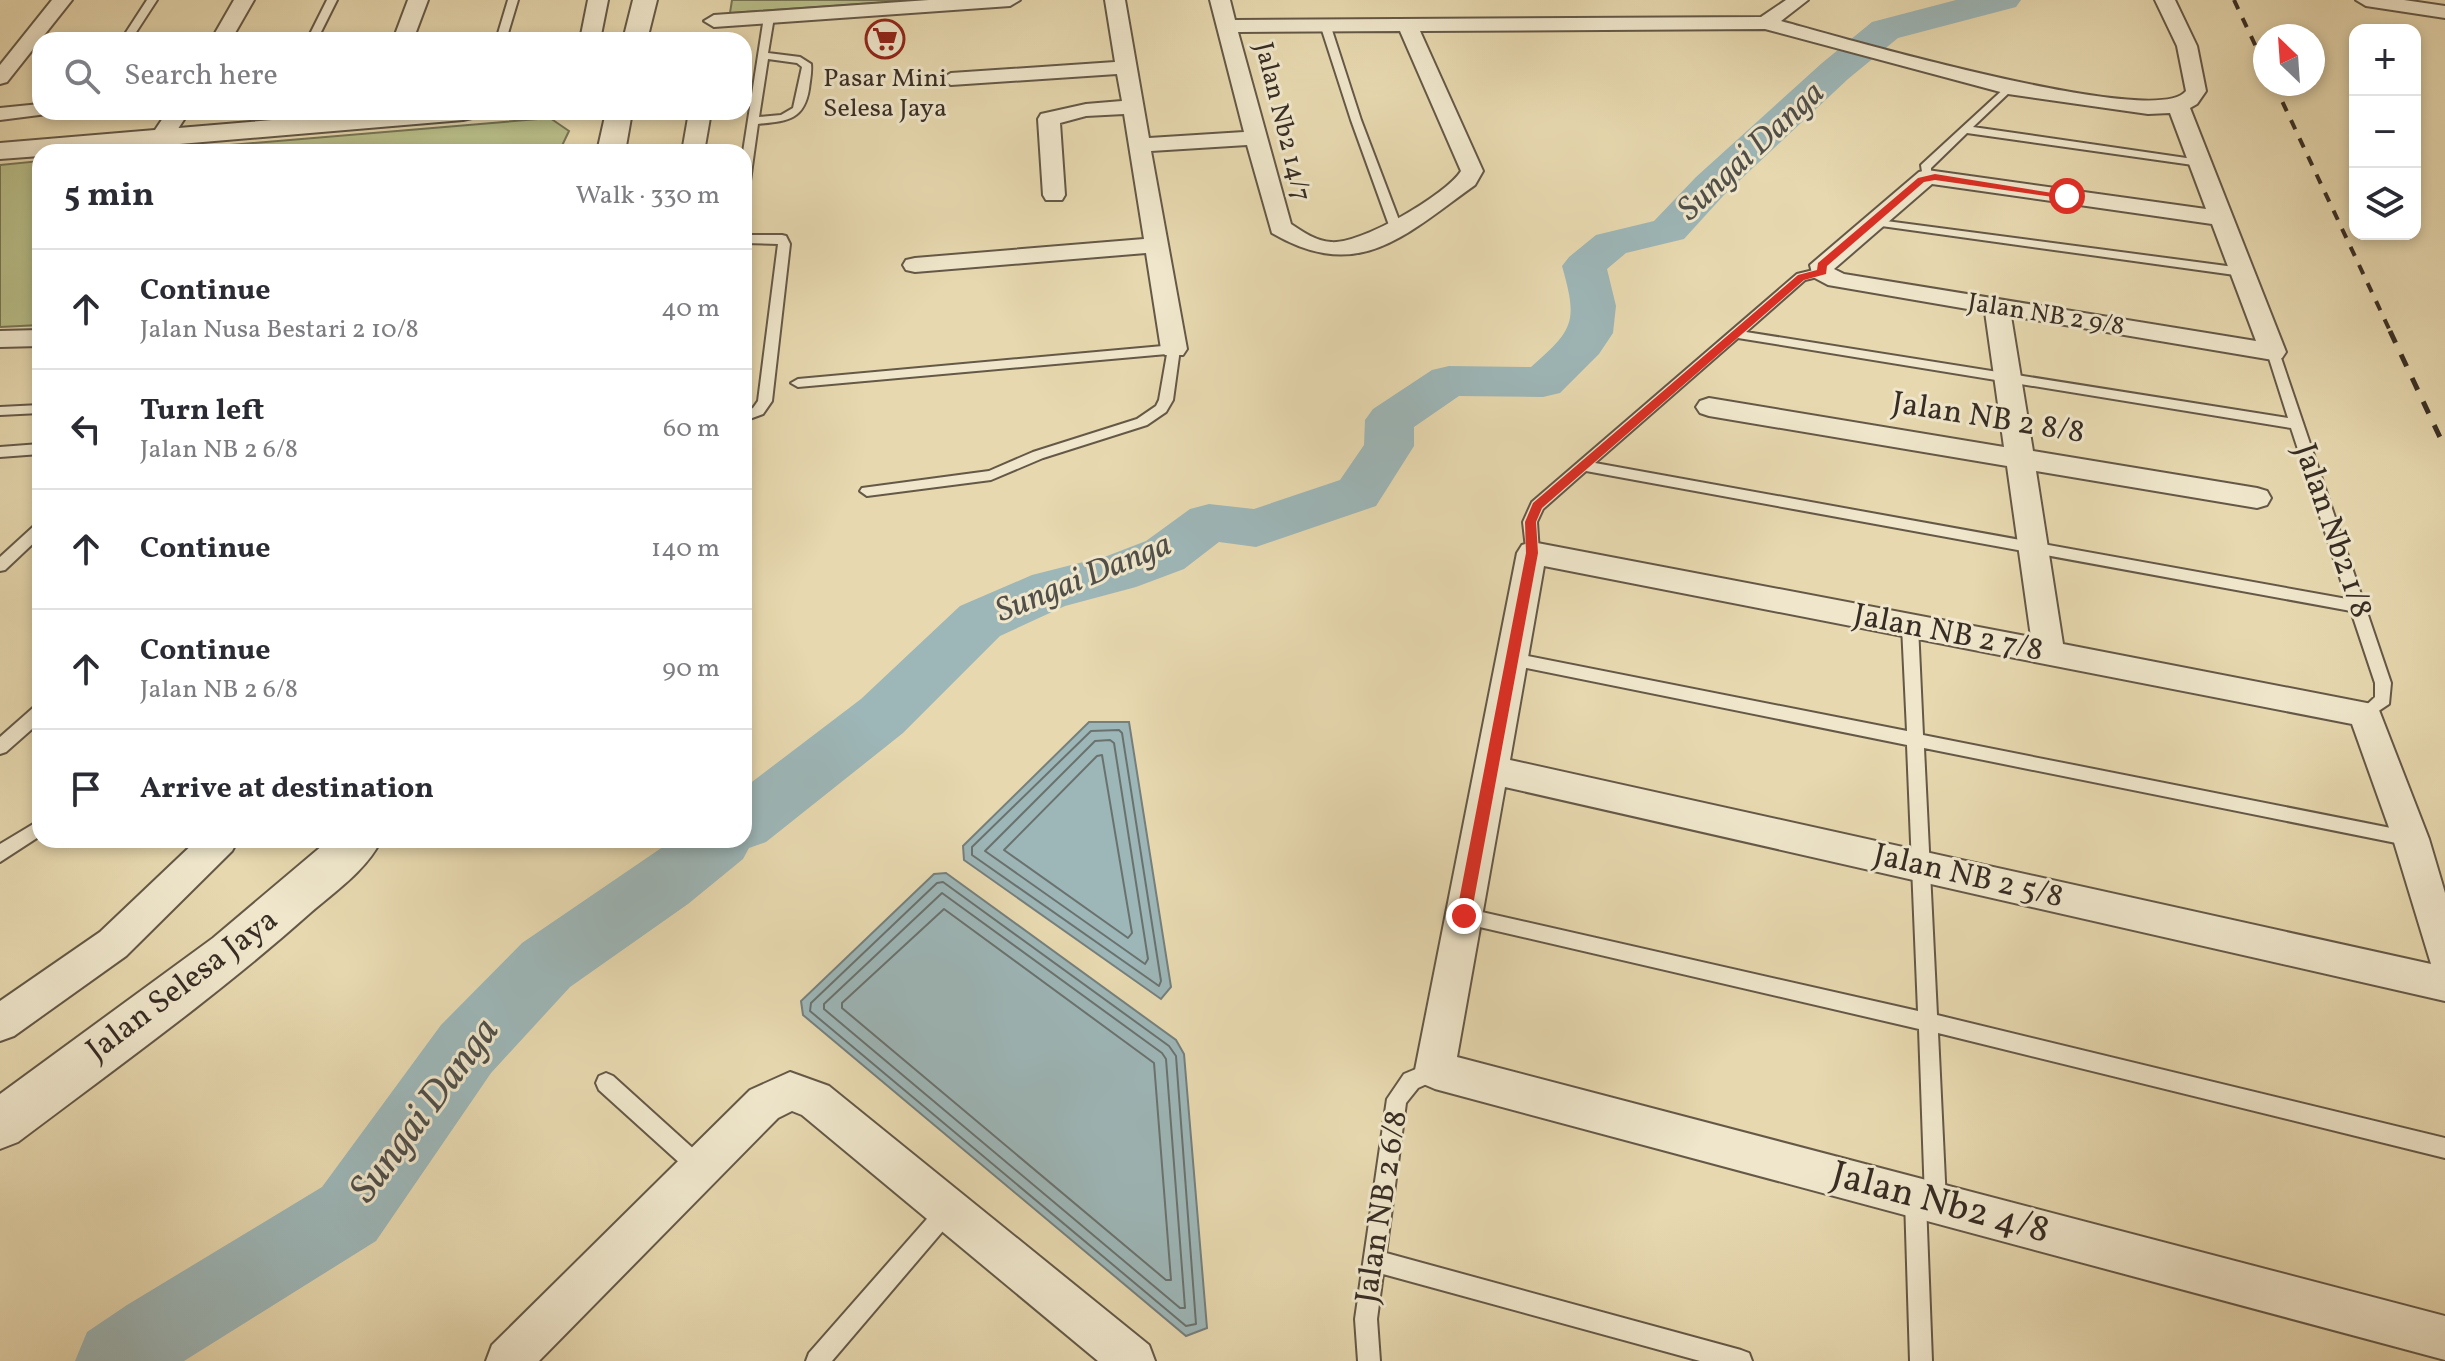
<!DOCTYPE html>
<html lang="en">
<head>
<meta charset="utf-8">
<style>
  body { margin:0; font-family:Vollkorn,serif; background:#f2f2f3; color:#2b2b33 }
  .controls { position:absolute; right:24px; top:24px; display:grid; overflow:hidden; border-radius:16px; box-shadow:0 4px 12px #0003 }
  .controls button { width:72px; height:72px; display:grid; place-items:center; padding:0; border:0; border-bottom:2px solid #e1e1e2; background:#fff; color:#2b2b33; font:40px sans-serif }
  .compass { position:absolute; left:2253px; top:24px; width:72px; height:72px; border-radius:50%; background:#fff; box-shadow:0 4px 12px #0003; rotate:335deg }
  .stop { position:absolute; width:24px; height:24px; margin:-18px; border:6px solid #d93025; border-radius:50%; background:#fff }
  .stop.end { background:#d93025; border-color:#fff; box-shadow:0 2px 8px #0008 }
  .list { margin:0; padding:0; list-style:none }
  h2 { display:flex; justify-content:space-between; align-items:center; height:104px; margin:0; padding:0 32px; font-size:34px }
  h2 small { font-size:26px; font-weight:400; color:#7c7c81 }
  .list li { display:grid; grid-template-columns:52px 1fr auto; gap:24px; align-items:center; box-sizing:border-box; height:120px; padding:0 32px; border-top:2px solid #e1e1e2 }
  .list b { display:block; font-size:30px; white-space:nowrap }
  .list p { margin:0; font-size:26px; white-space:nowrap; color:#7c7c81 }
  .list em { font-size:26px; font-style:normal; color:#7c7c81 }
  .icon { flex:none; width:44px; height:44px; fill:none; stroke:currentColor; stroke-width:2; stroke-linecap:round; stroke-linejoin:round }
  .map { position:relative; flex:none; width:2445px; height:1361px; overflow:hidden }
  .search { position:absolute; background:#fff; box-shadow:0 4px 12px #0003; left:32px; top:32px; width:720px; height:88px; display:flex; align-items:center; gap:20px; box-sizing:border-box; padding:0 28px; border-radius:24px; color:#7c7c81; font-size:30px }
  .panel { position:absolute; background:#fff; box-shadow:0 4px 12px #0003; left:32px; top:144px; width:720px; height:704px; border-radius:24px }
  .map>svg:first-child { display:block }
  .green { fill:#b8be89; stroke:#787656; stroke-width:2 }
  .water { fill:#9db6b7; stroke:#757f7c; stroke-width:2 }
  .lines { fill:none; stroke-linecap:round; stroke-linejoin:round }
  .shore { stroke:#6a726e; stroke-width:2 }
  .river { fill:#9db6b7; fill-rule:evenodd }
  .service-casing { stroke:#645847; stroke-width:4 }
  .minor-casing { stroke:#645847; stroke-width:4 }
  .tertiary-casing { stroke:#645847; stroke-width:4 }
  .service { fill:#efe6cb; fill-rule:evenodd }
  .minor { fill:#efe6cb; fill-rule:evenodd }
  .tertiary { fill:#efe6cb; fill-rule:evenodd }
  .rail-far1 { stroke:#382d24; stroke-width:4; stroke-dasharray:10 10; stroke-linecap:butt }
  .rail { stroke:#382d24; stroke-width:5; stroke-dasharray:13 13; stroke-linecap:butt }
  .route { fill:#d93025 }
  .labels { text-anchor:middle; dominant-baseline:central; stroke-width:6; stroke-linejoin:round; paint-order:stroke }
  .far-poi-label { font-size:26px; fill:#382d24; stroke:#efe6cb }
  .far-street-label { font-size:26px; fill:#382d24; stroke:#efe6cb }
  .street-label { font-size:32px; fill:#382d24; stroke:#efe6cb }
  .water-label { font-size:34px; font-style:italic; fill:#514f49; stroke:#efe6cb }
  .near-street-label { font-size:38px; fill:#382d24; stroke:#efe6cb }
  .near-water-label { font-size:40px; font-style:italic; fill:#514f49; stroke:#efe6cb }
</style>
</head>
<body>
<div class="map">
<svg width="2445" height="1361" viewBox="0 0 2445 1361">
  <rect width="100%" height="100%" fill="#e7d8af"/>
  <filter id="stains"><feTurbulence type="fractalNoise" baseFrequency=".0025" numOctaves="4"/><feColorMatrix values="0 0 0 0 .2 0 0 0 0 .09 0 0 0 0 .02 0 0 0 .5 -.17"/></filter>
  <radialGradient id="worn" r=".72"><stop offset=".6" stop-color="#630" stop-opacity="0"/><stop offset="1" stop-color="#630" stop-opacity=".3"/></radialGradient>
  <path class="green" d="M732 0H920L730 13Z
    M550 118 569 131 559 152H148Z
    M40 161V325L0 327V165Z"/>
  <path class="water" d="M1089 722H1129L1171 987 1161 999 964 860 963 846Z
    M946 873 1176 1040 1184 1054 1207 1328 1186 1336 803 1015 801 1001 934 874Z"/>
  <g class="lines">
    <path class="shore" d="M1119 730 1122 733 1161 981 1159 986 972 855V847L1091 731Z
      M1110 740 1114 743 1148 959 1145 964 985 851 1095 741Z
      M1102 755 1132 933 1128 938 1004 850 1097 756Z
      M943 882 1169 1046 1176 1056 1196 1324 1186 1326 810 1011 811 1003 937 883Z
      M942 893 1162 1053 1166 1059 1185 1308H1180L824 1009V1004Z
      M944 909 1154 1063 1171 1280H1166L842 1008V1003Z"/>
    <path class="river" d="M1956 0H2021L2016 7 1898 38 1848 79 1724 195 1684 239 1626 253 1607 269 1616 306 1613 333 1599 354 1560 393 1543 397 1459 396 1414 427V446L1376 506 1256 547 1219 542 1184 569 1136 587 1065 606 1000 636 903 733 766 842 749 848 743 859 688 904 570 987 491 1073 376 1241 184 1361H75L87 1332 127 1305 322 1187 441 1025 522 943 673 840H744V788L861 699 960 606 1032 575 1107 556 1146 541 1190 509 1209 504 1254 509 1340 480 1364 445 1365 420 1373 409 1432 370 1449 366 1531 367C1574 329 1578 322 1562 266L1569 257 1596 235 1654 221 1696 177 1822 63 1872 22Z"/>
    <defs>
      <path id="service" d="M147 0H157L131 40H121Z
        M327 0H337L317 40H307Z
        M508 0H518L506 40H496Z
        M769 14 774 17 768 53 800 57 811 64C812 72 810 80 809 89 804 121 786 121 758 124L750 181 744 184 743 152 764 17ZM768 59 797 63 802 67 793 108 781 115 759 117Z
        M1325 21 1330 24 1361 120 1402 228 1400 230 1390 228 1351 120 1320 24Z
        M2008 85 2013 88 2012 90 1973 127 2200 160 2206 163 2200 166 1967 133 1931 168V179H1923L1921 165Z
        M1871 219 2242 268 2248 272 2242 276 1867 224V220Z
        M744 235H782L786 236 790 244 772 401 763 414 744 421V412L753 408 758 401 778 244 744 243Z
        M1822 268 1828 272 1826 275 1805 280 1746 332 2288 418 2267 352 2268 349H2278L2391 683 2389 704 2365 720 2359 719 2357 714 2375 697V683L2351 611 1586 471 1543 509 1537 522 1539 553 1532 558 1527 557 1523 522 1532 502 1797 274ZM1738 338 2291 428 2347 599 1595 463Z
        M1174 345 1180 349 1173 400 1166 412 1147 425 1043 458 991 480 867 496 860 491 862 488 989 471 1033 452 1137 419 1156 406 1159 400 1167 354 798 387 791 383 798 379Z
        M40 405V413L0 415V407Z
        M40 444V454L0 457V447Z
        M40 524V537L5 570 0 571V557L35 525Z
        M1910 620 1918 626 1923 735 2411 832 2417 834 2420 839 2417 844 2411 846 1924 748 1937 1015 2445 1138V1158L1938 1033 1946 1202 1943 1209 1936 1212 1929 1209 1926 1202 1932 1361H1910L1905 1199 1908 1192 1915 1189 1922 1192 1925 1199 1919 1029 1458 922 1455 916 1458 910 1464 908 1918 1011 1907 745 1512 665 1504 659 1512 653 1907 731 1902 626Z
        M40 706V722L6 752 0 754V737L34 707Z
        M40 820V836L0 862V844Z
        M1435 1061 1442 1063 1445 1070 1442 1077 1418 1088 1406 1103 1386 1253 1741 1350 1749 1353 1752 1361H1700L1383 1274 1377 1319 1380 1361H1358L1355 1319 1387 1099 1404 1074Z
        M606 1073 613 1076 707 1161 710 1168 707 1175 700 1178 693 1175 599 1090 596 1083 599 1076Z
        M947 1200 954 1204 958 1211 954 1218 832 1361H806L809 1353 940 1204Z"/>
      <path id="minor" d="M52 0H72L7 82 0 84V65Z
        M234 0H254L231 40H211Z
        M408 0H428L413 40H393Z
        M588 0H608L600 40H580Z
        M929 0H1020L1010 6 714 27 704 21 714 15Z
        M1105 0H1125L1149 138 1244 132 1210 0H1230L1235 20 1761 17 1786 0H1808L1781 21C1836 36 2156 130 2186 91L2177 46 2155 0H2175L2197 46 2206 91 2197 104 2190 108 2286 352 2282 358 2273 360 2011 316 2033 451 2257 488 2267 491 2271 498 2267 505 2257 508 2036 471 2063 644 2377 705 2429 839 2445 893V1001L1505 787 1457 1057 2445 1316V1360L1435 1089 1421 1083 1415 1070 1517 553 1522 545 1532 542 2031 637 2007 466 1709 416 1700 413 1696 407 1700 401 1709 398 2004 447 1985 312 1828 285 1813 277 1810 265 1919 172 1927 170 2206 209 2170 113 2148 114 2008 94 1765 29 1420 31 1483 171 1475 185C1405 235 1359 284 1272 233L1247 145 1151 151 1187 349 1183 355H1165L1161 349 1146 253 915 272 906 270 903 265 906 260 915 258 1144 239 1124 114 1086 116 1060 123 1065 195 1062 200H1046L1043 195 1038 119 1041 114 1086 104 1122 101 1117 74 951 85 941 79 951 73 1115 62ZM1400 31 1461 171C1446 195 1360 245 1331 242 1316 241 1303 232 1291 224L1238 32ZM1932 184 2212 224 2256 341 1844 274 1834 269ZM1544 566 2352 724 2393 839 2431 964 1510 760Z
        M2356 0H2404L2445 6V18L2366 6Z
        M40 104V112H49L47 114 0 120V108Z
        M167 112H189L168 144H152L149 139Z
        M689 112H711L704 152H682Z
        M40 330V346L0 347V331Z
        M197 840H238L232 851 126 956 14 1036 0 1041V1001L100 932Z
        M790 1072 829 1086 1149 1345 1155 1361H1098L802 1115 792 1111 778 1118 539 1361H486L492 1345 750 1090Z"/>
      <path id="tertiary" d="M633 0H657L647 40H623Z
        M368 112H476L472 118 463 120 85 152H40V156L0 159V143Z
        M606 112H632L625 152H597Z
        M329 840H381C367 870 333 893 309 914 217 996 116 1068 18 1142L0 1149V1094L213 938Z"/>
    </defs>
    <use href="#service" class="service-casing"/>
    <use href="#minor" class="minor-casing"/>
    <use href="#tertiary" class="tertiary-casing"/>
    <use href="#service" class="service"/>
    <use href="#minor" class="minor"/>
    <use href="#tertiary" class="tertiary"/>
    <path class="rail-far1" d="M2234 0 2265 66
      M2274 84 2391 333"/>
    <path class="rail" d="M2390 331 2445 448"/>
  </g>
  <path class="route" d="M1935 174 2071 196 2067 199 1935 180 1924 182 1827 266 1826 274 1804 280 1542 508 1536 522 1538 553 1471 916 1469 920H1458L1456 916 1526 553 1525 522 1533 503 1798 275 1817 270 1818 263 1918 178Z"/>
  <defs>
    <symbol id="supermarket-ring" viewBox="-11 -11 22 22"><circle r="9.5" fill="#efe6cb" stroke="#8f2418" stroke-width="1.5"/><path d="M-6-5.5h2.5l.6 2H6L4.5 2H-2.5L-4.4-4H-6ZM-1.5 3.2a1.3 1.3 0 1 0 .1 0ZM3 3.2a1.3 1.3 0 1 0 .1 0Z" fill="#8f2418"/></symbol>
  </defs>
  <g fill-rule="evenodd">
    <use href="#supermarket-ring" x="863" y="17" width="44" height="44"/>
  </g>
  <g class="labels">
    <g class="far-poi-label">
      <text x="885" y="79">Pasar Mini<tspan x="885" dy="30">Selesa Jaya</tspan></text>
    </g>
    <g class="far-street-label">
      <text transform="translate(1282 122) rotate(76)">Jalan Nb2 14/7</text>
      <text transform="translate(2046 315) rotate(9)">Jalan NB 2 9/8</text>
    </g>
    <g class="street-label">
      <text transform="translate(1988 419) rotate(9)">Jalan NB 2 8/8</text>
      <text transform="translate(2332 531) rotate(71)">Jalan Nb2 1/8</text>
      <text transform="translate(1948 634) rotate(11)">Jalan NB 2 7/8</text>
      <text transform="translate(1968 877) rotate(13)">Jalan NB 2 5/8</text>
      <text transform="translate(183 986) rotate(-37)">Jalan Selesa Jaya</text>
      <text transform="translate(1383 1207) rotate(-81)">Jalan NB 2 6/8</text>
    </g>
    <g class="water-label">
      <text transform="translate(1752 152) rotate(-43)">Sungai Danga</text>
      <text transform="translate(1084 579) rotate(-22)">Sungai Danga</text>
    </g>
    <g class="near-street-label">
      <text transform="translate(1940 1204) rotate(15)">Jalan Nb2 4/8</text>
    </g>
    <g class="near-water-label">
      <text transform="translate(426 1111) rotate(-53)">Sungai Danga</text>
    </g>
  </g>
  <rect width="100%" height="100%" filter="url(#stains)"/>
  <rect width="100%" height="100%" fill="url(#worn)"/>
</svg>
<div class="controls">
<button>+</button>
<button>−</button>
<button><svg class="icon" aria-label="layers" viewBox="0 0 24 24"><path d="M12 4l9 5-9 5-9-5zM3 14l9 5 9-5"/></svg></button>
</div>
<svg class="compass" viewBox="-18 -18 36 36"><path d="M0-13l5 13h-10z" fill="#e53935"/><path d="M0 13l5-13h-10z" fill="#7c7c81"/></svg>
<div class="stop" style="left:2067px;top:196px"></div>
<div class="stop end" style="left:1464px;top:916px"></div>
<div class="search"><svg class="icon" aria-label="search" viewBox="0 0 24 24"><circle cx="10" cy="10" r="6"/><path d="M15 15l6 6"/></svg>Search here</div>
<section class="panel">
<h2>5 min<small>Walk · 330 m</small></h2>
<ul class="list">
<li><svg class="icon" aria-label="ahead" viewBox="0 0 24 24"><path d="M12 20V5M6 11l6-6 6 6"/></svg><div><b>Continue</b><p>Jalan Nusa Bestari 2 10/8</p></div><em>40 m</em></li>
<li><svg class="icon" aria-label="left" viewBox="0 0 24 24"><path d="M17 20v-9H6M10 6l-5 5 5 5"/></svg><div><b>Turn left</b><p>Jalan NB 2 6/8</p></div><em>60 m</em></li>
<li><svg class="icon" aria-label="ahead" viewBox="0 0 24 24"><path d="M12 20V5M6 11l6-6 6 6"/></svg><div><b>Continue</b></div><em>140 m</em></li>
<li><svg class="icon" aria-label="ahead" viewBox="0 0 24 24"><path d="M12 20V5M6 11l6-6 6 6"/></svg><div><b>Continue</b><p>Jalan NB 2 6/8</p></div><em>90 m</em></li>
<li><svg class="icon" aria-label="arrive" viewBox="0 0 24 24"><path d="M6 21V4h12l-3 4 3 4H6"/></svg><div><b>Arrive at destination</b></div></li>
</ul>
</section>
</div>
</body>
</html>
